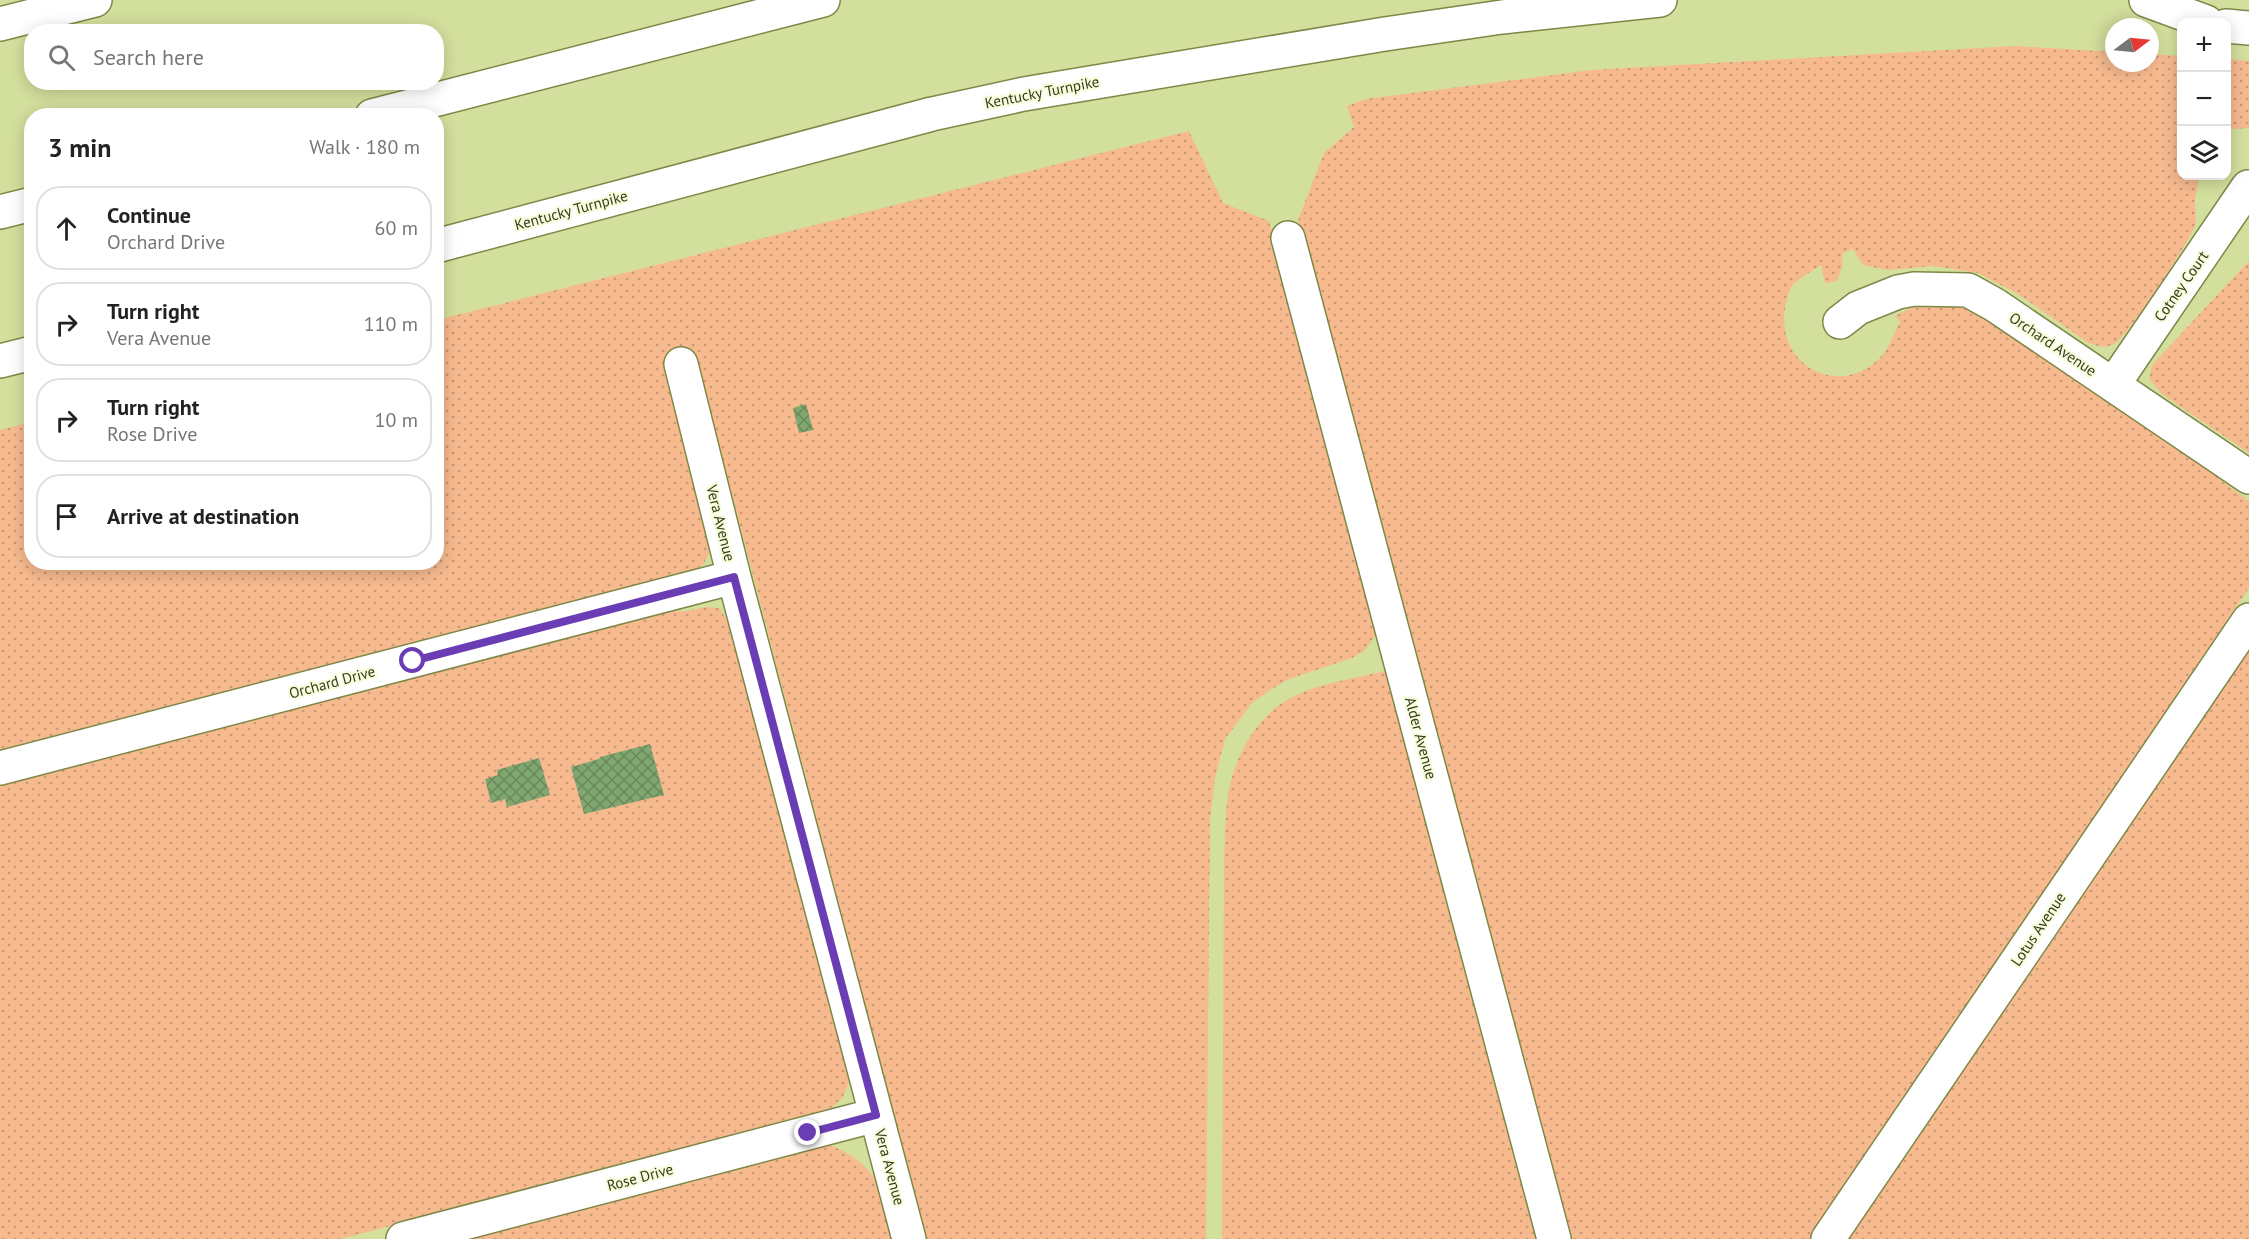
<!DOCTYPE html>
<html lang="en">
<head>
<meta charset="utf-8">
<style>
  body { margin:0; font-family:"PT Sans",sans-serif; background:#f2f2f2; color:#222 }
  .controls { position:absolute; right:18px; top:18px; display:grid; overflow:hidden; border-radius:12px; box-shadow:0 3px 15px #0003 }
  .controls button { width:54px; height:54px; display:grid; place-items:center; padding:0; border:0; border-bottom:2px solid #e0e0e0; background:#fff; color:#222; font:30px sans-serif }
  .compass { position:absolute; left:2105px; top:18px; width:54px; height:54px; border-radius:50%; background:#fff; box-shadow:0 3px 15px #0003; rotate:74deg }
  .stop { position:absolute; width:18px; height:18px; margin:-14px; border:4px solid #6b3db4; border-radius:50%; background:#fff }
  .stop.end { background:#6b3db4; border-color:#fff; box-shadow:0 2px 6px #0008 }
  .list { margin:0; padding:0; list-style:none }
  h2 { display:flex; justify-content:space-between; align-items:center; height:78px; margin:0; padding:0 24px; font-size:26px }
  h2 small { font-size:20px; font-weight:400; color:#767676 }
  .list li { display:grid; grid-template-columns:39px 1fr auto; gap:18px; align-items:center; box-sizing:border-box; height:84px; margin:0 12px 12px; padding:0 12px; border:2px solid #e0e0e0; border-radius:24px }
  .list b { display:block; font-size:22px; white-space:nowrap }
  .list p { margin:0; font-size:20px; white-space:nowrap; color:#767676 }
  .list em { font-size:20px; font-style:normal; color:#767676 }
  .icon { flex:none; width:33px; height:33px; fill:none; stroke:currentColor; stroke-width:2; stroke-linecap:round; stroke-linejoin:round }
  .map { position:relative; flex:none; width:2249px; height:1239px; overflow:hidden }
  .search { position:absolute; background:#fff; box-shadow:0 3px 15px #0003; left:24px; top:24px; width:420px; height:66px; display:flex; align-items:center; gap:15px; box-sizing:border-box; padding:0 21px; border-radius:24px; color:#767676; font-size:22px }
  .panel { position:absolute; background:#fff; box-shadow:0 3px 15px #0003; left:24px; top:108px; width:420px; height:462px; border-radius:24px }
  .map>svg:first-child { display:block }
  .grass { fill:url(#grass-dots) }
  .building { fill:url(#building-cross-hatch) }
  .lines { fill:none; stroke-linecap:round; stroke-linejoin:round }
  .minor-casing { stroke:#7d8847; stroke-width:36 }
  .secondary-casing { stroke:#7d8847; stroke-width:36 }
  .motorway-casing { stroke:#7d8847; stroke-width:36 }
  .minor { stroke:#fff; stroke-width:33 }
  .secondary { stroke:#fff; stroke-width:33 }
  .motorway { stroke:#fff; stroke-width:33 }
  .route { stroke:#6b3db4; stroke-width:8 }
  .labels { text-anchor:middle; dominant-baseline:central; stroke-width:4.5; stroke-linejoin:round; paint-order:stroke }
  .street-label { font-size:15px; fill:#363b1f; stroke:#f6fddb }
</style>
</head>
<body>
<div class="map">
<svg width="2249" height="1239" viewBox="0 0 2249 1239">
  <defs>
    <pattern id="grass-dots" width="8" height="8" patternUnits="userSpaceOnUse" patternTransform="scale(1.5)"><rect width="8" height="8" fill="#f7ba8f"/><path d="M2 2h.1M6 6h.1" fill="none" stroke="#c99874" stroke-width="1.8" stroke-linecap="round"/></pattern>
    <pattern id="building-cross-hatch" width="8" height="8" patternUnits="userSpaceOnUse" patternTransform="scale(1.5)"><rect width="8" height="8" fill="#80a770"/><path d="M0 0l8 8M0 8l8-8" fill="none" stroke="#6a895b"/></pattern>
  </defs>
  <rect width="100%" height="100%" fill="#d3df9c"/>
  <path class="grass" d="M2014 46 2114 52V63H2150V54L2181 56 2182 176H2200C2198 184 2195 194 2195 203 2195 210 2197 219 2195 226 2189 242 2130 332 2117 342 2107 349 2097 347 2087 342L2018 294 1978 273 1933 266 1887 270 1863 265 1853 249 1843 253 1842 267 1837 281 1825 283 1821 265C1816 268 1794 282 1792 286 1789 290 1787 298 1786 303 1772 362 1836 401 1880 358 1889 349 1894 333 1900 322L1895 316C1933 295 1954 302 1991 320L2169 441 2249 501V588L1810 1239H1568L1298 220 1324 153 1354 127 1347 106 1366 99 1592 70Z
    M2227 59 2249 61V128L2232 129 2227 132Z
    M1189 131 1223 203 1269 221 1378 632 1364 651 1352 658 1289 679 1270 690 1252 703 1225 739 1215 778 1210 821 1206 1239H926L695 352 667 359 709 544V554L703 565 690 572 0 752V430L31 422 32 562H436L437 320Z
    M2249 261V453L2162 394 2149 379 2152 365Z
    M707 607 719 608 731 626 850 1080 842 1099 828 1110 341 1239H0V785L651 612 686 611Z
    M2249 645V1239H1842Z
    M1385 671 1396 701 1539 1239H1222L1224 857C1225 839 1225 820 1227 802 1232 762 1253 719 1289 699 1315 684 1356 678 1385 671Z
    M827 1144C881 1165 880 1189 893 1239H459Z"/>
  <path class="building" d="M806 404 813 430 799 433 793 408Z
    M650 744 664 795 584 814 571 767 599 759 600 757Z
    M539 758 550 795 507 807 505 799 491 803 485 779 498 775 497 770Z"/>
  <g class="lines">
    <defs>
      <path id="minor" d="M1288 238 1554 1239
        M1840 322 1858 308 1898 292 1914 289 1968 290 1995 305 2249 477
        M681 364 734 577 909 1239
        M2113 385 2248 187
        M0 768 734 577
        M403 1239 876 1115
        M1828 1239 2249 620"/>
      <path id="secondary" d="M0 24 95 0"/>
      <path id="motorway" d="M2146 0 2206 22
        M2226 26 2249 28
        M372 116 823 0
        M0 212 32 204
        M436 246 932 114 1024 94 1385 34 1502 17 1660 0
        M0 361 32 353"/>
    </defs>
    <use href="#minor" class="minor-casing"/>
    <use href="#secondary" class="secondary-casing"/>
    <use href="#motorway" class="motorway-casing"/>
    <use href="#minor" class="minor"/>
    <use href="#secondary" class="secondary"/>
    <use href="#motorway" class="motorway"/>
  </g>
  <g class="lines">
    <path class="route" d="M413 661 734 577 876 1115 808 1133"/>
  </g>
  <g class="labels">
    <g class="street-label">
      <text transform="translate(1042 92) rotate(-11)">Kentucky Turnpike</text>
      <text transform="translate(571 210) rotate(-15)">Kentucky Turnpike</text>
      <text transform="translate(2181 286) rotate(-55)">Cotney Court</text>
      <text transform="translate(2053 344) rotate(34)">Orchard Avenue</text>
      <text transform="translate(721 523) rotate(76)">Vera Avenue</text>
      <text transform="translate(332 682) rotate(-15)">Orchard Drive</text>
      <text transform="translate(1421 738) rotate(75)">Alder Avenue</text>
      <text transform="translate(2038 929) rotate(-56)">Lotus Avenue</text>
      <text transform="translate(890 1167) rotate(75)">Vera Avenue</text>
      <text transform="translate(640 1177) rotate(-15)">Rose Drive</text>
    </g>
  </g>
</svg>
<div class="controls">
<button>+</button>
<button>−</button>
<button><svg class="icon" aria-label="layers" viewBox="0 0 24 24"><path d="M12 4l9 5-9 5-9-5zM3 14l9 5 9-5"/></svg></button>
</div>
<svg class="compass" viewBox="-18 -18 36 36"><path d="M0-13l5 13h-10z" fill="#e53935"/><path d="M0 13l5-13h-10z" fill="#767676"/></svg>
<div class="stop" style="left:413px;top:661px"></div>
<div class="stop end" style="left:808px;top:1133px"></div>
<div class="search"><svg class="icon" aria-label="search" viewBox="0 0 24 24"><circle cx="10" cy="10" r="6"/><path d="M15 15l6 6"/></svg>Search here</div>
<section class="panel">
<h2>3 min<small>Walk · 180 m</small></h2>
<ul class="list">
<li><svg class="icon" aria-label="ahead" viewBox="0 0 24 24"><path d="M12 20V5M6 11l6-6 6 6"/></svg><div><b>Continue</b><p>Orchard Drive</p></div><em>60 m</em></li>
<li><svg class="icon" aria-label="right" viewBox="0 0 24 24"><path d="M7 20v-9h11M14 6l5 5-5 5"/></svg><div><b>Turn right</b><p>Vera Avenue</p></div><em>110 m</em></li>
<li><svg class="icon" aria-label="right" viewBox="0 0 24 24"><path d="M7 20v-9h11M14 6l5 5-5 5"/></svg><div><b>Turn right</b><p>Rose Drive</p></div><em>10 m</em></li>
<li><svg class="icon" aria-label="arrive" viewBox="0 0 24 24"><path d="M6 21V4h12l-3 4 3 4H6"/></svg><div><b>Arrive at destination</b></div></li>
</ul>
</section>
</div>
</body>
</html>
